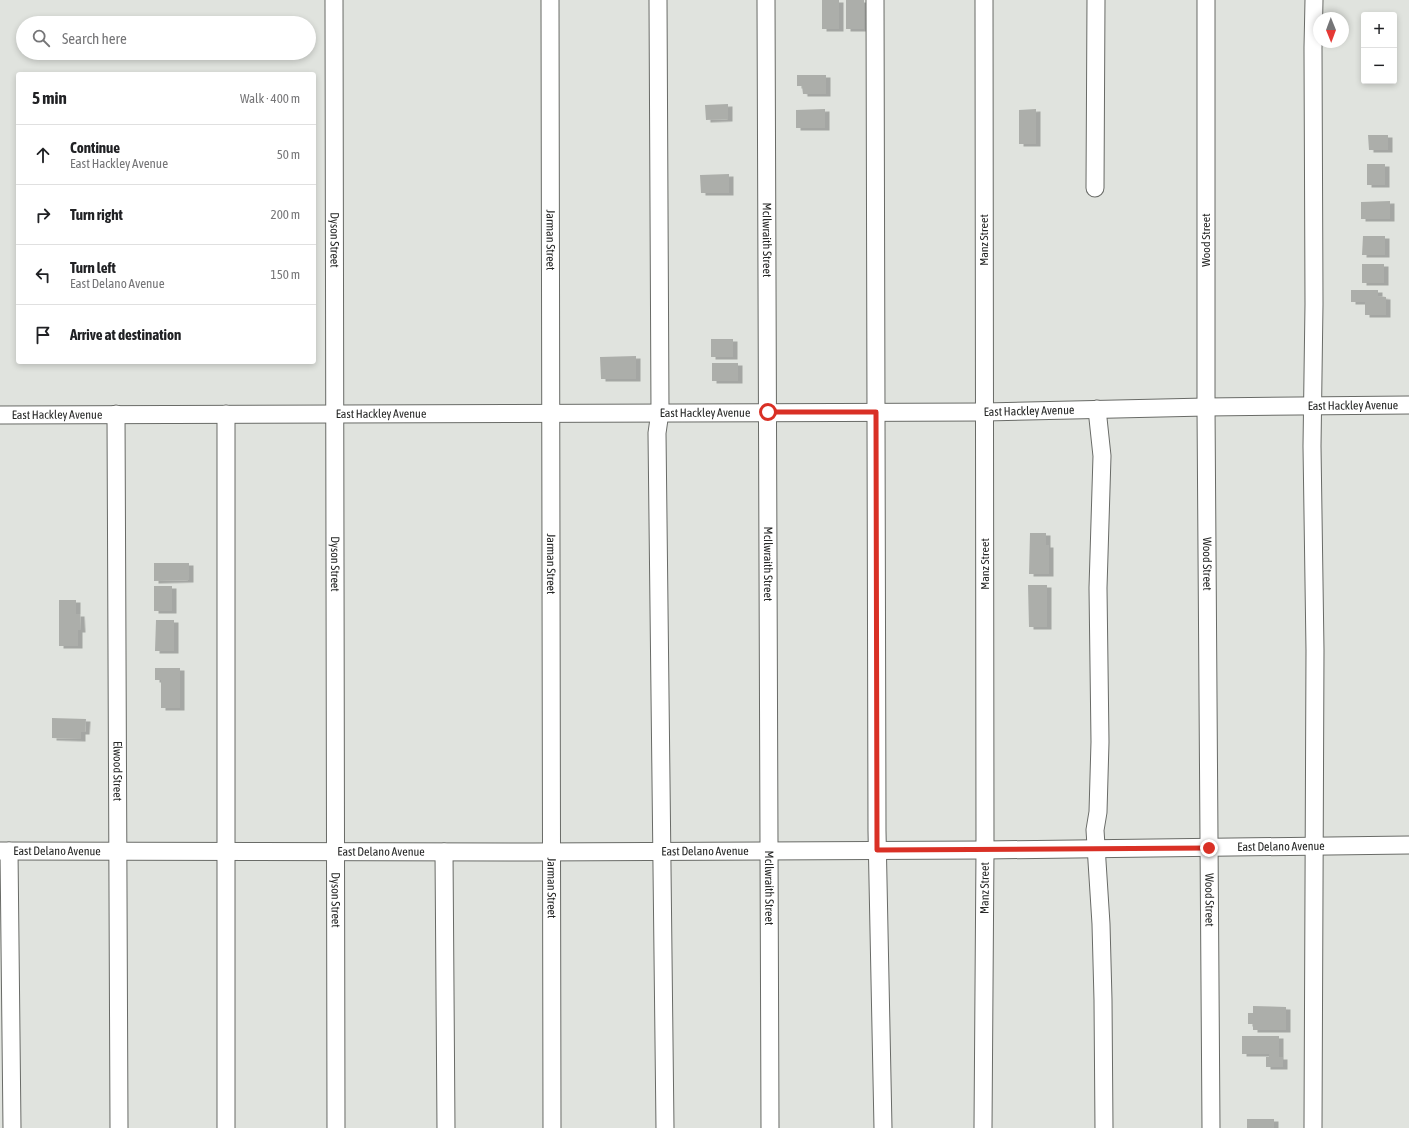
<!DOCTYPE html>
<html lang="en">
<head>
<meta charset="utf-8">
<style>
  body { margin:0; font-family:"Asap Condensed",sans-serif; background:#f2f2f2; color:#202124 }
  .controls { position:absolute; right:12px; top:12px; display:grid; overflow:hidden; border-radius:4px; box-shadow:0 2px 6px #0003 }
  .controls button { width:36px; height:36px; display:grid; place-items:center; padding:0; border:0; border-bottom:1px solid #e0e0e0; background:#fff; color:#202124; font:20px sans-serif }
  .compass { position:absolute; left:1313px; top:12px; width:36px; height:36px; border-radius:50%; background:#fff; box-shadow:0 2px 6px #0003; rotate:179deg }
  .stop { position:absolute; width:12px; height:12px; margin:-9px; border:3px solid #d93025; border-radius:50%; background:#fff }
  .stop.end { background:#d93025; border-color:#fff; box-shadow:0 1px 4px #0008 }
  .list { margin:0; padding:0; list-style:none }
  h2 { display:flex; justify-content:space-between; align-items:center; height:52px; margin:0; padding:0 16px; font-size:17px }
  h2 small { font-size:13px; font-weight:400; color:#757577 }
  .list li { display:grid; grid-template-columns:26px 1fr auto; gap:12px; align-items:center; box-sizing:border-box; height:60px; padding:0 16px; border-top:1px solid #e0e0e0 }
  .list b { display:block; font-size:15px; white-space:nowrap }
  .list p { margin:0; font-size:13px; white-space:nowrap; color:#757577 }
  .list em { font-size:13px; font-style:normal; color:#757577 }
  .icon { flex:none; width:22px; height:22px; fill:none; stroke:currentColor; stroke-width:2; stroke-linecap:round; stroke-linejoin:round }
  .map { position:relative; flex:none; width:1409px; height:1128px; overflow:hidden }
  .search { position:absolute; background:#fff; box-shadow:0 2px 6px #0003; left:16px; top:16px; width:300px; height:44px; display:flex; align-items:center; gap:10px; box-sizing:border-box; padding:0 14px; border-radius:22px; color:#757577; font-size:15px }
  .panel { position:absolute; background:#fff; box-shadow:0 2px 6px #0003; left:16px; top:72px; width:300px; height:292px; border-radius:4px }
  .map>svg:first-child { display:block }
  .building { fill:#acaeaa; filter:url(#shadow) }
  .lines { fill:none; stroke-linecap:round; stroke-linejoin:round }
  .minor-casing { stroke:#696b67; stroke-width:19 }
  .minor { stroke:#fff; stroke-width:17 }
  .route { stroke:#d93025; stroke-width:5 }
  .labels { text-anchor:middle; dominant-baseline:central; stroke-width:3.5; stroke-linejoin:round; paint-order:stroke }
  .street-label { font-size:12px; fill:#262726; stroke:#fff }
</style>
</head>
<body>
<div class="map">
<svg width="1409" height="1128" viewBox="0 0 1409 1128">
  <defs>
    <filter id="shadow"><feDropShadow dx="4.5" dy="2.5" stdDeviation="0" flood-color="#0004"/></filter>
  </defs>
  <rect width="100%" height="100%" fill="#e0e3de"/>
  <path class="building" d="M822 0H839V29H822Z
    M846 0H864V29H846Z
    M797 75H826V94H803L802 86H797Z
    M728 104V119L706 120 705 105Z
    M825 109V128H796V110Z
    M1036 109V144H1019V110Z
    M1368 135H1388V150H1369Z
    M1367 164H1385V185H1367Z
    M729 174V193H701L700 175Z
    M1390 201V219H1361V202Z
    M1363 236H1385V255H1362Z
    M1362 264H1384V283H1362Z
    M1351 290H1378V296L1386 297V315H1365V302H1351Z
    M711 339H733V357H711Z
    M636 356V379H601L600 357Z
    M712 363H738V381H712Z
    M1030 533H1046V545H1049V574H1029Z
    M154 563H189V580L154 581Z
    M1028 585H1047V627H1029Z
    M154 586H172V611H154Z
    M59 600H76V614H80L81 630H78V646H59Z
    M156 620H174V651H155Z
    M155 668H180V708H161V680H155Z
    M52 718 86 719 85 732H81V739L52 738Z
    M1253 1006 1286 1007V1030H1253V1024H1248V1013H1253Z
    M1242 1036H1279V1057H1283V1067H1266V1057H1269V1054H1242Z
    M1247 1119H1274V1128H1247Z"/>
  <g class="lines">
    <defs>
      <g id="minor">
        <path id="s1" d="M334 0 336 1128"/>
        <path id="s2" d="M550 0 552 1128"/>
        <path d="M658 0 660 412 657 433 665 1128"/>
        <path id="s3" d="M766 0 770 1128"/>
        <path d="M875 0 877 831 883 1128"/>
        <path id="s4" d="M1206 0V407L1211 1128"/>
        <path d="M1095 188 1096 0"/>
        <path d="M1097 409 1102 456 1098 588 1100 742 1098 812 1095 830 1101 924 1103 1000 1104 1128"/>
        <path id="s5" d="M116 414 119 1128"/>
        <path id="s6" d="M0 415 985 412 1206 407 1409 405"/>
        <path id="s7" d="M0 851 533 852 985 850 1409 845"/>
        <path d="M9 851 12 1128"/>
        <path d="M444 852 446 1128"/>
        <path d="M226 1128V414"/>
        <path id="s8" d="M983 1128 985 850 984 0"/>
        <path d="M1313 1128 1315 650 1312 446 1314 304 1313 48 1314 0"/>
      </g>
    </defs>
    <use href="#minor" class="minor-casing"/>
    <use href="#minor" class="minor"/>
  </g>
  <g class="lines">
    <path class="route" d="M768 412H876L877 850 1209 848"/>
  </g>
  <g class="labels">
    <g class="street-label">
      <text stroke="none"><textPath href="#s1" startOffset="240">Dyson Street</textPath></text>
      <text stroke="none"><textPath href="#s2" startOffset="240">Jarman Street</textPath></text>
      <text stroke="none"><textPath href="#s3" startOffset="240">McIlwraith Street</textPath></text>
      <text transform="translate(984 240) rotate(-90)">Manz Street</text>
      <text transform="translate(1206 240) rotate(-90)">Wood Street</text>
      <text stroke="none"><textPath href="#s6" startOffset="1353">East Hackley Avenue</textPath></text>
      <text stroke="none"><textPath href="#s6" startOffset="1029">East Hackley Avenue</textPath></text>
      <text stroke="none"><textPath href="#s6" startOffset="705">East Hackley Avenue</textPath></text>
      <text stroke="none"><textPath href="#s6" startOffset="57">East Hackley Avenue</textPath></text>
      <text stroke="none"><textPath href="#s6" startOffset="381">East Hackley Avenue</textPath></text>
      <text stroke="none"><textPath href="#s1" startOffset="564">Dyson Street</textPath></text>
      <text stroke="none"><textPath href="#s2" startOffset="564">Jarman Street</textPath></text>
      <text stroke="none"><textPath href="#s3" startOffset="564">McIlwraith Street</textPath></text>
      <text transform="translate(985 564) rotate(-90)">Manz Street</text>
      <text stroke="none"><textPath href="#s4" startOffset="564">Wood Street</textPath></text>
      <text stroke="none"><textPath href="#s5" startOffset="357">Elwood Street</textPath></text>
      <text stroke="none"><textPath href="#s7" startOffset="1281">East Delano Avenue</textPath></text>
      <text stroke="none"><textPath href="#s7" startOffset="57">East Delano Avenue</textPath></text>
      <text stroke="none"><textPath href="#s7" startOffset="705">East Delano Avenue</textPath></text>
      <text stroke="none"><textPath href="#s7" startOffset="381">East Delano Avenue</textPath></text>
      <text stroke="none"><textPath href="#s2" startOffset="888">Jarman Street</textPath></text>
      <text stroke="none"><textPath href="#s3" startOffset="888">McIlwraith Street</textPath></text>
      <text stroke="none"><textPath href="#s8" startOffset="240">Manz Street</textPath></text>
      <text stroke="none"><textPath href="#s1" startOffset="900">Dyson Street</textPath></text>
      <text stroke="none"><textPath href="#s4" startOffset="900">Wood Street</textPath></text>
    </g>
  </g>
</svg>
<div class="controls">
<button>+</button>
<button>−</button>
</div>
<svg class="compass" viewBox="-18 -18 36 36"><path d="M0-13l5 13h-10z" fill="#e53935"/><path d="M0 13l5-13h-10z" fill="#757577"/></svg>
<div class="stop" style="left:768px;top:412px"></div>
<div class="stop end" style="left:1209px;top:848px"></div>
<div class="search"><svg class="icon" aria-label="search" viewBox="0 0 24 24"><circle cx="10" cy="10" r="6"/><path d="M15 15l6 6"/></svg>Search here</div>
<section class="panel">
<h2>5 min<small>Walk · 400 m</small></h2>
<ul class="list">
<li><svg class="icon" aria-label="ahead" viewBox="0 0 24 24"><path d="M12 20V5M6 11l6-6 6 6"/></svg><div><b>Continue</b><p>East Hackley Avenue</p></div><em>50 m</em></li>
<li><svg class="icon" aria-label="right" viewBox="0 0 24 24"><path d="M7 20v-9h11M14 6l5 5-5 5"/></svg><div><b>Turn right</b></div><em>200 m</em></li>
<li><svg class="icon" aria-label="left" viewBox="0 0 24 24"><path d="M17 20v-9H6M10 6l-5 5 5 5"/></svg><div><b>Turn left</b><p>East Delano Avenue</p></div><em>150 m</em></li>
<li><svg class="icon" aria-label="arrive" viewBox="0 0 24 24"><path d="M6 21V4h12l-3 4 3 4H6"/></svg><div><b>Arrive at destination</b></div></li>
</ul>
</section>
</div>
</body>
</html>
